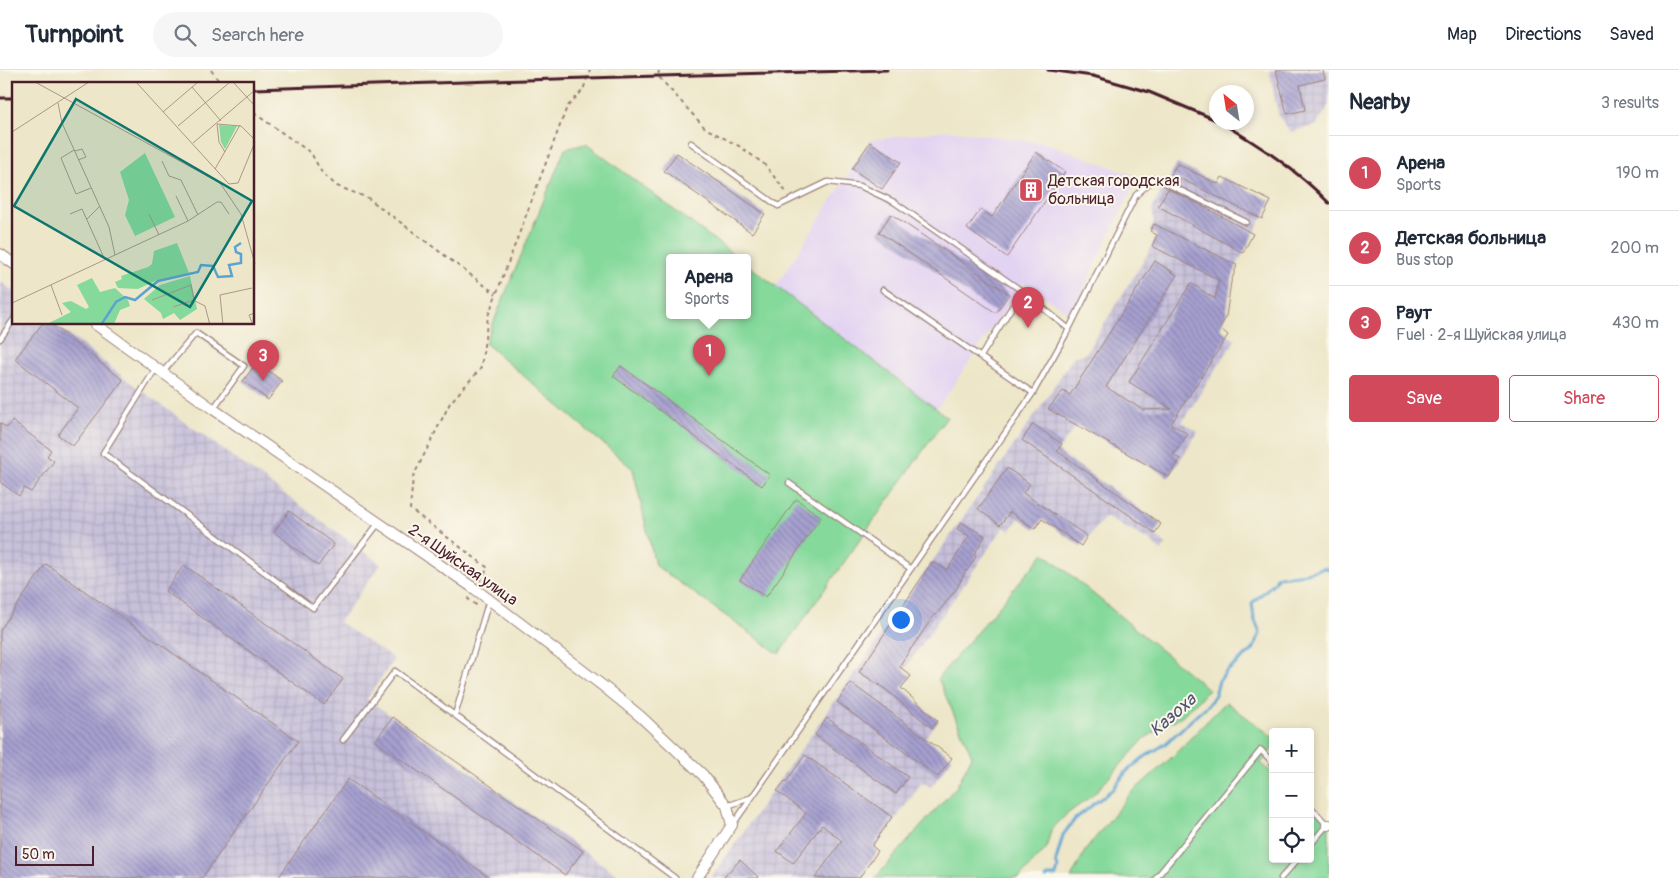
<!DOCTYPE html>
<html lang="en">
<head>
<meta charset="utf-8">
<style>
  body { margin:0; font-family:Pangolin,sans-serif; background:#f6f6f7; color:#1f2937 }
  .controls { position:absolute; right:15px; bottom:15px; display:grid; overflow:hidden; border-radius:5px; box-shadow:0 2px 8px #0003 }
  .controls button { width:45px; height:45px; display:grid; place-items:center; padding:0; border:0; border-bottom:1px solid #e0e1e3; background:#fff; color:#1f2937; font:25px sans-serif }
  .compass { position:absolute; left:1209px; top:15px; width:45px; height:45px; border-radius:50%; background:#fff; box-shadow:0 2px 8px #0003; rotate:330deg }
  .scale { position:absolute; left:15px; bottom:12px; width:79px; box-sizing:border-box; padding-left:5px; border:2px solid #4a1f2b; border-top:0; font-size:14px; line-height:18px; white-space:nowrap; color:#4a1f2b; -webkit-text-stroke:4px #fbf7ec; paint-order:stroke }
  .you { position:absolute; left:900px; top:549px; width:18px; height:18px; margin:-12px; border:4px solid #fff; border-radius:50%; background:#1a73e8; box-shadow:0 0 0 8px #1a73e833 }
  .badge { display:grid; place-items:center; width:32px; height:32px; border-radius:50%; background:#d1495b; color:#fff; font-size:16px; font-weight:700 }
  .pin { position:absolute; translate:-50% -41px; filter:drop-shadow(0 1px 2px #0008) }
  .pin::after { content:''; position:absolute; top:26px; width:18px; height:15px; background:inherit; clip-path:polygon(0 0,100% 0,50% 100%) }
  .popup { position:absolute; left:666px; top:184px; width:85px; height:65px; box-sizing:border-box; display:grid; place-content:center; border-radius:5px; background:#fff; filter:drop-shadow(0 1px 4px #0005); font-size:16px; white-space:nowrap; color:#747a83 }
  .popup b { font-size:19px; color:#1f2937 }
  .popup::after { content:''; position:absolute; left:50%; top:100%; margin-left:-10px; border:10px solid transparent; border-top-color:#fff }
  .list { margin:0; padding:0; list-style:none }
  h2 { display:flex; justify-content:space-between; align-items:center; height:65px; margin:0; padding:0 20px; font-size:21px }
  h2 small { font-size:16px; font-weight:400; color:#747a83 }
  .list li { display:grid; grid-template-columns:32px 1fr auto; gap:15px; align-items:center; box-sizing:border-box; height:75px; padding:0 20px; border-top:1px solid #e0e1e3 }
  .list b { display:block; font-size:19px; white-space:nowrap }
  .list p { margin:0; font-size:16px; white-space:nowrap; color:#747a83 }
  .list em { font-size:16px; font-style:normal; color:#747a83 }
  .actions { display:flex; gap:10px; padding:15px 20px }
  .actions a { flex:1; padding:11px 0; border:1px solid #d1495b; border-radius:5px; text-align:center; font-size:18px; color:#d1495b }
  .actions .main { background:#d1495b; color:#fff }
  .icon { flex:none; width:28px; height:28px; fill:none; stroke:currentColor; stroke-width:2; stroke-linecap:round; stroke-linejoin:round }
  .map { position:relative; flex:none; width:1329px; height:808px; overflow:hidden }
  header { display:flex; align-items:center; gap:30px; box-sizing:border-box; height:70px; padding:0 25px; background:#fff; border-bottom:1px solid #e0e1e3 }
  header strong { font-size:24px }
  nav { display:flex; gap:28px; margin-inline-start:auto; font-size:18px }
  .search { width:350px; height:45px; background:#f6f6f7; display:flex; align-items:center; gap:12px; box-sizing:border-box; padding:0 18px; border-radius:28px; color:#747a83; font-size:19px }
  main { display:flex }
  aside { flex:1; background:#fff }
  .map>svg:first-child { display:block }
  .built { fill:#e3d3f2 }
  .industrial { fill:url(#industrial-grid) }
  .green { fill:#85d99b; stroke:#687c63 }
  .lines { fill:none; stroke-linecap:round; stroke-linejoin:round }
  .stream { stroke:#5ba4d2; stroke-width:3 }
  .building { fill:url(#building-back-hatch) }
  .service-casing { stroke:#9c827a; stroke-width:7 }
  .tertiary-casing { stroke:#9c827a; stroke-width:12 }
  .path { stroke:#9c827a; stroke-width:2; stroke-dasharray:4 4; stroke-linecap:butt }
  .service { stroke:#fff; stroke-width:4.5 }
  .tertiary { stroke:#fff; stroke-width:10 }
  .rail { stroke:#4a1f2b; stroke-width:3 }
  .labels { text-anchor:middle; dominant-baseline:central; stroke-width:4; stroke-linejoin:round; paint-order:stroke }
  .poi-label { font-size:16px; fill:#4a1f2b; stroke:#fbf7ec; text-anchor:start }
  .street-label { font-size:16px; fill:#4a1f2b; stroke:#fbf7ec }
  .water-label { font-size:18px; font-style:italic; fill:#51546e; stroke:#fbf7ec }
  .inset-river { fill:none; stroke:#5ba4d2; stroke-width:2.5 }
  .inset-road { fill:none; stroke:#ac9689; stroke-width:1 }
  .view { fill:#0f766e; fill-opacity:0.15; stroke:#0f766e; stroke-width:2.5 }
  .inset-edge { fill:none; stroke:#4a1f2b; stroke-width:2.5 }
</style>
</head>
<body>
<header>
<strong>Turnpoint</strong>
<div class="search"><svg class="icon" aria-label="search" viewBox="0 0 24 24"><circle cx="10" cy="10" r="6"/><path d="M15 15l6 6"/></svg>Search here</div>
<nav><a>Map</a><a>Directions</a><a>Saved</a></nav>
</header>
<main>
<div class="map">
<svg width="1329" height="808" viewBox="0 0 1329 808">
  <defs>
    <pattern id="industrial-grid" width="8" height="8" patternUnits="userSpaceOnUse" patternTransform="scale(1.25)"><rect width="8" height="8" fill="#c6c0da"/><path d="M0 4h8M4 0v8" fill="none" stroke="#aca5bb"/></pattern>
    <pattern id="building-back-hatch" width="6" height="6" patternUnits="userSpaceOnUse" patternTransform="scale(1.25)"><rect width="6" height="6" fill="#a6a0d0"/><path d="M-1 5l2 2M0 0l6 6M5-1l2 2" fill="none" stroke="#8982a9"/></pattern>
  </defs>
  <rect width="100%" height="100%" fill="#fbf7ec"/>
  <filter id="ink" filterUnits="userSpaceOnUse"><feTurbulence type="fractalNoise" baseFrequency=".02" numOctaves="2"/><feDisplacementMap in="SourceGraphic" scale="10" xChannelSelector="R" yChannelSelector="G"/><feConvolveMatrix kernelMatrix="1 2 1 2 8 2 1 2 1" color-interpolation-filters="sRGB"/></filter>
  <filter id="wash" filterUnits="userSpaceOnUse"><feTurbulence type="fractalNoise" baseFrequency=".0096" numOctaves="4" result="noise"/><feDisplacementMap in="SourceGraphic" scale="20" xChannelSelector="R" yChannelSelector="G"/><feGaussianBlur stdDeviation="1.12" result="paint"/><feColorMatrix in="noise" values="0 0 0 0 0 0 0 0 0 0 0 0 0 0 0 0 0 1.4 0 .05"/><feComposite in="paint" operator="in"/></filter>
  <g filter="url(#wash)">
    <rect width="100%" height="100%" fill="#ede6c8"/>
    <path class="built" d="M947 60 1046 73 1138 107 1071 244 1023 213 937 339 776 216 871 70Z"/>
    <path class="industrial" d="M1269 0H1329V34L1317 55 1291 62 1279 47Z
      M1177 94 1218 114 1222 107 1271 131 1237 195 1231 211 1220 258 1235 270 1182 352 1198 362 1169 407 1077 355 1057 381 1155 462V464L1166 475 1161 481 1149 470 1105 447 1081 476 1042 449 1019 448 1010 461 1004 457 904 600 911 606 901 618 938 651 925 668 952 688 931 717 922 712 875 778 859 808H711L1044 332 1073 287 1085 284 1149 182 1157 165 1150 161 1154 154 1152 138Z
      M0 211 14 222V254H55L135 316 381 494 339 552 394 589 367 629 622 808H0Z"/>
    <path class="green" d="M586 74 737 187H670V245H748V195L947 347 779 584 655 495 633 399 485 273 565 79Z
      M1044 483 1209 620 1183 645 1145 668 1093 725 1067 744 1051 760 1046 779 1019 808H875L957 716 972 686 938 608Z
      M1226 632 1273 667V678L1261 693 1273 704V789H1310V735L1329 751V808H1071L1085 781 1130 724 1170 689Z"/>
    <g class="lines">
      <path class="stream" d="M1046 808 1049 806H1056L1058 798 1056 791 1063 765 1075 749 1113 719 1126 702 1143 688 1165 674 1208 635 1215 625 1219 611 1227 601 1253 580 1260 563 1254 548 1252 533 1275 512 1277 507 1298 505 1325 498 1329 499"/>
    </g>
    <g id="blocks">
      <path class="building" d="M1276 0H1323L1325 9 1300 15 1305 40 1287 44Z
        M870 72 901 92 882 119 852 99Z
        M1036 82 1065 102 1007 187 967 159 981 139 992 147Z
        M677 83 765 144 752 163 664 101Z
        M1177 94 1218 114 1222 107 1271 131 1262 149 1171 104Z
        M1168 119 1197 133 1253 164 1243 183 1158 136Z
        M891 144 1009 224 996 243 879 162Z
        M1154 154 1237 195 1231 212 1226 246 1220 258 1228 265 1171 354 1188 364 1173 385 1180 389 1169 407 1048 339 1063 321 1070 325 1155 191 1177 205 1106 317 1143 340 1172 339 1129 312 1191 213 1215 229 1219 210 1152 176 1157 165 1150 161Z
        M42 254H51L123 310 73 376 58 365 78 338 15 289Z
        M257 292 282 311 268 330 243 311Z
        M621 296 770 405 762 416 613 306Z
        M12 351 51 380 47 386 54 391 31 422 24 418 19 426 0 412V353L7 358Z
        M1033 354 1062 374 1057 381 1161 454 1155 463 1022 370Z
        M1007 398 1030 414 1023 423 1087 466 1081 476 1042 449 1035 459 1010 442 1000 455 978 439Z
        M796 429 821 447 766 527 740 510Z
        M289 441 334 474 318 496 274 462Z
        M961 452 985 466 974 485 976 487 967 501 966 500 957 518 936 545 935 544 899 596 911 606 901 618 938 651 932 658 885 619 859 602 932 492 947 500 969 466 957 459Z
        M46 494 298 671 202 808H0V560Z
        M184 495 343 609 324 635 165 521Z
        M851 613 952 688 938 707 837 632Z
        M393 647 583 781 565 805 375 671Z
        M827 648 908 707 896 724 815 665Z
        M805 685 892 747 872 776 878 781 859 808H815L842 771 822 755 793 793 777 781 806 743 777 721 785 711 786 712Z
        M348 709 490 808H278Z
        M740 790 759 808H723Z"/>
    </g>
  </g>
  <g filter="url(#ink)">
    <use href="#blocks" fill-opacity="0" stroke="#9c827a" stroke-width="1"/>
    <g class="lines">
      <defs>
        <path id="service" d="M691 73 778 136 828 112 860 116 894 132 1022 221 1069 259
          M883 220 1033 323
          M0 269 14 249
          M981 286 1022 221
          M156 298 103 383 313 538 378 454
          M163 302 196 263 244 296 213 339
          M789 413 911 499
          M455 645 489 530
          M343 670 395 601 675 808
          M727 736 750 728
          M1310 736 1327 755 1310 775
          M734 753 1033 323 1069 259 1136 125 1155 108 1246 152
          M1156 808 1261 680 1273 693
          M1281 808 1298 789"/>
        <path id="tertiary" d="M0 184 14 194
          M95 254 213 339 475 519 603 616 640 646 703 705 727 736 732 755 697 808
          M1327 755H1329"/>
      </defs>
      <use href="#service" class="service-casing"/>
      <use href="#tertiary" class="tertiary-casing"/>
      <path class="path" d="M211 0 221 14
        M659 0 658 6 705 58 739 76 764 94 787 123
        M254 43 311 83 322 103 337 116 368 128 496 224
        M480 511 488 498 410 439 413 407 450 333 481 298 488 246 567 37 583 20 590 0
        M469 528 468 529 479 537"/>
      <use href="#service" class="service"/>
      <use href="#tertiary" class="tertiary"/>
      <path class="rail" d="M1048 0 1093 6 1149 22 1216 50
        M254 19 587 8 887 0
        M0 28H14
        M1220 52C1260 76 1296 99 1329 133"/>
    </g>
  </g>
  <defs>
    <symbol id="building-square" viewBox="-11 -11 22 22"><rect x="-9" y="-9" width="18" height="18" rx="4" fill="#d1495b" stroke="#fbf7ec"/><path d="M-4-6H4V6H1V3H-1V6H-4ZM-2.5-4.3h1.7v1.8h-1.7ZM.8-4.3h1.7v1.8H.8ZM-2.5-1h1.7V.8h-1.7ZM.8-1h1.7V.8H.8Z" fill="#fff"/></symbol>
  </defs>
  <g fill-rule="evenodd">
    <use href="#building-square" x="1017" y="106" width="28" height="28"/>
  </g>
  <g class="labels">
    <g class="poi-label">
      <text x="1048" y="111">Детская городская<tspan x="1048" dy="18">больница</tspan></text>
    </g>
    <g class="street-label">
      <text transform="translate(463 495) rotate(35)">2-я Шуйская улица</text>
    </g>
    <g class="water-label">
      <text transform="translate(1173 645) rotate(-41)">Казоха</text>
    </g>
  </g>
  <g transform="translate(12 12)">
    <rect width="242" height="242" fill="#ede6c8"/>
    <path d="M207 43 225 44 213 67 209 60ZM133 71 163 135 123 154 113 133 117 118 108 90ZM165 161 177 191 145 198 126 207 106 206 103 200 110 197 109 194 136 185 140 182 142 169ZM178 194 185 227 168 238 162 231 151 237 149 231 132 217 148 203ZM80 196 88 210 103 206 116 218 118 224 108 228 102 242H35L59 230 50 221 59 219 74 227 77 225 65 203Z" fill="#85d99b"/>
    <path class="inset-river" d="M89 243 104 220 113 215 123 218 146 199 186 190 189 183 201 184 206 195 220 194 217 183 229 181V172L224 170 223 165 229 161"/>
    <path class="inset-road" d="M23 0 208 101 229 132 243 182M124 0 217 102 226 101 243 60M221 0 243 24M180 5 209 39M46 21 50 41 97 145 103 173M151 30 186 0M166 44 218 0M0 50 77 0M181 61 243 8M62 68 49 76 64 112 79 106M63 69 70 67 74 75 66 78M213 70 207 60 205 42 229 44 243 58M150 79 157 94 169 98 186 133M203 87 228 43M164 114 176 139M58 132 70 127 93 178M137 132 147 153M75 137 88 124M39 203 50 233M140 218 179 203 182 218M183 219 193 224 198 243M0 221 176 139 205 120H209L217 132M161 225 182 218M211 243 208 213 240 206M241 243 237 233 243 231"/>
    <path class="view" d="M64 17 240 119 178 225 2 124Z"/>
    <rect width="242" height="242" class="inset-edge"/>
  </g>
</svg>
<div class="controls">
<button>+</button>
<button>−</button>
<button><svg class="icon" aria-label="locate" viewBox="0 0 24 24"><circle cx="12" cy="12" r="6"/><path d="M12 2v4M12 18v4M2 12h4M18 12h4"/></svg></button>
</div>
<svg class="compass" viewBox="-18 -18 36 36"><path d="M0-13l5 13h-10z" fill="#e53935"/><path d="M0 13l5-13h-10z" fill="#747a83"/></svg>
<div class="scale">50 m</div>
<div class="you"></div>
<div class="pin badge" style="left:709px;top:306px">1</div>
<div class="popup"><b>Арена</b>Sports</div>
<div class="pin badge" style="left:1028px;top:258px">2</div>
<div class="pin badge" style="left:263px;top:311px">3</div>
</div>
<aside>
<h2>Nearby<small>3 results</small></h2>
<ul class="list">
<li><span class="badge">1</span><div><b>Арена</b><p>Sports</p></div><em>190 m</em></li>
<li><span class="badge">2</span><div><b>Детская больница</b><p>Bus stop</p></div><em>200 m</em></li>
<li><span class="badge">3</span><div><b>Раут</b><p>Fuel · 2-я Шуйская улица</p></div><em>430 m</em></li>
</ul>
<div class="actions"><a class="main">Save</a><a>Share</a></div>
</aside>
</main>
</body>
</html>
